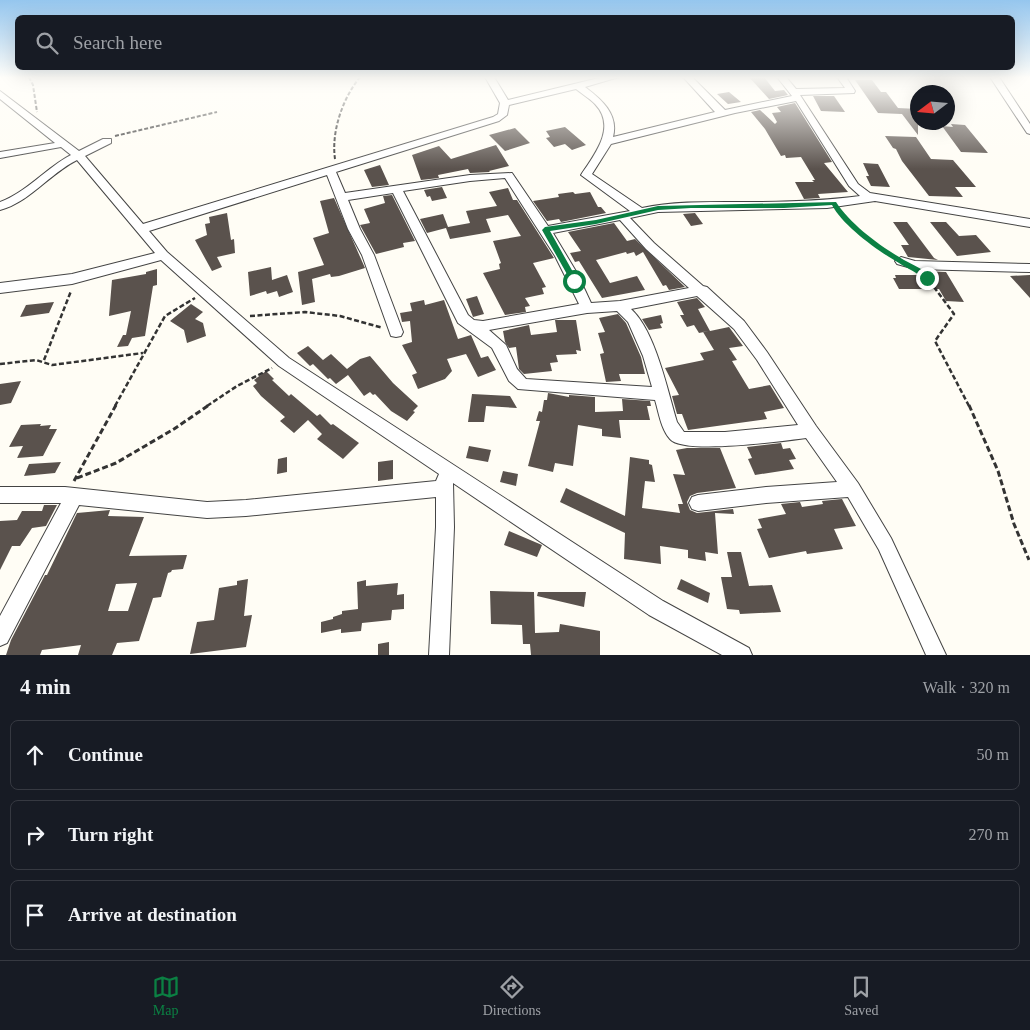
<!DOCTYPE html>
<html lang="en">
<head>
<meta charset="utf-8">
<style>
  body { margin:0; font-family:Georgia,serif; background:#242831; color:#f1f3f6 }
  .compass { position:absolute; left:910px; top:85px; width:45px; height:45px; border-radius:50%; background:#171b24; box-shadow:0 5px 20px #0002; rotate:254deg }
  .stop { position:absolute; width:15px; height:15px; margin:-11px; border:4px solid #0b8043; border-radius:50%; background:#fff }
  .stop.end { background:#0b8043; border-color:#fff; box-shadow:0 1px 5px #0008 }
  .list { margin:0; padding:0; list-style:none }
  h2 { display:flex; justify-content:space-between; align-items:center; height:65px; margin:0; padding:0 20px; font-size:21px }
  h2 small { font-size:16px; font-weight:400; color:#9ea1a6 }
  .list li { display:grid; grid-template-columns:32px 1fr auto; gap:15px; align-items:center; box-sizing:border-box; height:70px; margin:0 10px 10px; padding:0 10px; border:1px solid #363941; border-radius:8px }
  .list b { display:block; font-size:19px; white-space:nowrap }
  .list em { font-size:16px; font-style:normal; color:#9ea1a6 }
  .icon { flex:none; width:28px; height:28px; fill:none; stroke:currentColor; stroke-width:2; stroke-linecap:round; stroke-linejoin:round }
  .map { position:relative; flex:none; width:1030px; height:655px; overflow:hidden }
  .search { position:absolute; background:#171b24; box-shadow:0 5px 20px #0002; left:15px; right:15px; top:15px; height:55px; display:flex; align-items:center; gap:12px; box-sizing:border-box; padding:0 18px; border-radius:8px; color:#9ea1a6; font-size:19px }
  .sheet { height:305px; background:#171b24 }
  nav { display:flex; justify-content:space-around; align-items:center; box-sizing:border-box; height:70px; border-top:1px solid #363941; background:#171b24; font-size:14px; color:#9ea1a6 }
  nav a { display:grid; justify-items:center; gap:2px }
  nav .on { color:#0b8043 }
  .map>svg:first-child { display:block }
  .building { fill:#5a524d; fill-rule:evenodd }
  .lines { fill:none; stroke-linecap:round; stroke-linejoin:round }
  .minor-casing { stroke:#444; stroke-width:2 }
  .path-far2 { stroke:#333; stroke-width:2; stroke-dasharray:4 2; stroke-linecap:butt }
  .path-far1 { stroke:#333; stroke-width:2.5; stroke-dasharray:5 2.5; stroke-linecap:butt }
  .path { stroke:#333; stroke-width:3; stroke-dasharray:6 3; stroke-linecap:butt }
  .minor { fill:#fff; fill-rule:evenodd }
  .route { fill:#0b8043 }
</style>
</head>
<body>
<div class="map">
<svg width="1030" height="655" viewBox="0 0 1030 655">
  <rect width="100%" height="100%" fill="#fffdf5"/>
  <path class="building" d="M749 77H764L775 91 784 90 788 95 769 99Z
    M855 80H872L881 92H886L898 108 918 109V135L902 114 878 113Z
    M729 92 741 102 728 104 717 94Z
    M813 96H834L845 112 821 111Z
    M795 103 832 162 824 163 848 192 818 194 820 198 804 199 795 182H814L812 180H815L801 157 786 158 785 155 781 156 765 129 751 112 760 110 775 124 777 122 772 113 781 112 777 107Z
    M951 124 965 125 988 153 961 152 942 126 953 127Z
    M565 127 586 145 572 150 565 144 554 147 546 138 550 137 546 131Z
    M515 128 530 143 505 151 489 135Z
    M885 136 916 137 931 159 953 160 976 187H955L963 197 929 196 902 161 896 149 893 148Z
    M496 145 509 166 489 171 490 172 470 173 468 169 438 175 439 178 421 180 412 155 439 146 451 159Z
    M863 163 878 164 890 187 871 186 866 176H869Z
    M380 165 389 185 372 187 364 170Z
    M442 187 447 198 432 201 430 196 427 197 424 190Z
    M508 188 513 200H517L554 258 533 263 546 287 542 288 544 294 525 298 530 306 525 307 526 312 505 315 483 273 500 269 499 264 501 263 493 241 521 236 508 215 486 219 491 232 450 239 446 228 427 233 420 219 443 214 448 227 470 223 466 211 497 206 489 192Z
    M573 192 575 194 590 192 598 207H601L606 213 561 222 559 219 547 221 533 201 559 197 558 194Z
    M392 195 415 241 403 243 404 247 376 254 360 225 370 223 364 209 385 203 383 196Z
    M334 198 365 268 339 276 331 277 330 274 312 279 315 302 302 305 298 272 324 265 313 238 329 233 320 201Z
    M227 213 231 240 234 239 235 253 217 257 222 267 212 271 195 240 207 235 205 224 210 223 209 217Z
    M695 213 703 224 691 226 683 214Z
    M893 222H907L934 258 938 260 908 257 901 245H909Z
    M930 222H946L959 236 976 235 991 252 957 256Z
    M614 223 627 241 635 239 685 287 669 290 666 285 663 286 643 252 636 256 634 252 627 254 626 252 596 260 610 283 637 276 645 290 602 298 579 261 575 262 570 253 581 251 568 232Z
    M271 267 272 280 287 275 293 292 279 297 277 291 267 294 266 291 250 296 248 272Z
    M157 269V285L153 286 145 336 132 338 128 346 117 347 123 335H126L131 311 109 316 112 280 146 274V272Z
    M917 271 946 272 964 302 946 301 939 289H899L893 278H896L895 275H919Z
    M1030 275V298L1010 276Z
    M477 296 484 314 473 317 466 299Z
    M697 298 705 307 698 309 710 331 729 327 743 346 729 348 737 360 732 361 749 389 770 385 784 408 764 412 767 419 688 430 682 414H677L672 396 679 395 665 368 704 360 700 353 714 350 703 332 709 331 699 333 694 325 687 327 680 315H684L677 302Z
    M424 300 425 305 444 300 458 339 471 335 481 358 488 356 496 370 478 377 466 354 447 359 452 371 445 379 418 389 412 375 417 373 402 345 412 342 410 321 402 322 400 313 412 311 410 303Z
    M54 302 49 313 20 317 26 305Z
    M191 304 203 312 195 319 203 323 206 336 187 343 184 330 170 321Z
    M618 314 626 323 641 357 645 374H619L621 381 606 382 600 354 604 353 598 333 605 332 599 318Z
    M661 315 663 323 660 324 662 328 649 330 642 319Z
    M555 320H576L581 351 576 350 577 354 556 355 558 362 550 363 552 371 524 374 519 369 516 347 509 348 505 342 503 331 529 325 531 335 557 332Z
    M308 346 323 360 331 354 347 369 360 359 370 356 393 383 418 406 413 411 415 412 407 421 391 411 375 394 373 395 370 392 364 396 348 375 336 384 330 378 328 379 313 364 310 366 297 353Z
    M266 371 274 379 272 380 289 396 291 394 317 416 320 414 331 425 333 424 359 443 343 459 317 439 322 434 308 420 294 433 280 421 285 417 261 396 253 386 257 383 254 380Z
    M21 381 11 403 0 405V384Z
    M548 393 569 397V395L595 397V412L623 411 622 399 650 401 651 406H647L650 420H619L621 438 602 436V429L578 425 573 466 555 463 553 472 528 466 540 421H536L539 411 542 412 544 400H547Z
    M472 394 510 396 517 408 486 406 484 422H468Z
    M41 424 40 426 51 425 49 429H57L43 456 17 458 23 446 9 447 21 425Z
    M781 443 783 449 790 448 796 459 789 460 794 469 755 475 748 459 752 458 747 447Z
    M469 446 491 450 488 462 466 458Z
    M687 448H720L736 488 697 493 690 496 687 502 690 510 697 513 733 509 734 514 715 513 718 554 705 552 706 561 688 558V550L660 546 661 564 624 559 625 533 560 502 566 488 625 516 630 457 649 460V464L652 465 655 482 645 481 642 508 680 513 678 504H683L673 474 685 475 676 450Z
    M287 457V472L277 474 278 459Z
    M393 460V479L378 481V462Z
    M61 462 55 473 24 476 29 464Z
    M503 471 518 474 516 486 500 482Z
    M842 499 856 526 834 529 843 549 807 554 806 551 769 558 757 529 762 528 758 519 786 514 781 504 800 502 802 507 823 504 822 501Z
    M44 505H57L46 526 32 528 20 546H12L0 570V521L17 520 22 511H42Z
    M110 510 108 516 144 517 129 556 187 555 183 569 172 570 171 572 168 573 161 597 153 598 139 641 117 643 112 655H78L81 645 42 650 40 655H6L11 640 45 575H47L77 513ZM137 583 128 611H108L116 584Z
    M509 531 542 545 537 557 504 545Z
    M727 552H741L749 586 772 585 781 612 740 614 739 610 727 609 721 577H732Z
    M248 579 244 616 252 615 246 647 190 654 197 622 214 620 219 588 237 585V581Z
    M681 579 710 593 708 603 677 589Z
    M366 580V586L398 583 397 595 404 594V609L392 610 391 620 362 623 361 631 341 633V629L321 633V622L333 619V617L342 614V611L358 609 357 582Z
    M490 591 534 592 535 633 559 632 560 624 600 631V655H531L530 644H523L522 625 491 624Z
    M538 592H586L584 607 537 596Z
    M389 642V655H378V644Z"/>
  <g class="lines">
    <defs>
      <path id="minor" d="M485 77H494L508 100 603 77H619L585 87C601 99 619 114 613 137L715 112 683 77H692L725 110 792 96 777 77H786L796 89 845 88 837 77H846L855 91 854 93 800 95 858 184 870 193 1030 219V227L875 201 827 208 658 212 630 218 654 243 703 286 707 287 744 321 767 352 816 426 858 483 891 538 946 655H926L879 550 848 497 766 503 698 511 692 509 689 503 692 497 698 495 766 487 837 482 806 438C783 441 683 455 670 439 661 429 659 413 655 400L518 389 509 381 492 348 458 323 393 193 348 200 360 229 374 255 403 332 401 336 396 337 391 336 362 255 348 229 327 175 149 231 167 252 289 358 663 601 749 648 752 655H722L649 615 453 483 454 527 449 655H429L436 527V497L246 516 207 518 79 505 7 643 0 646V616L61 503H0V487H65L207 502 246 500 436 481 439 474 279 366 161 260 72 284 0 293V283L72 274 155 253 77 160C49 174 30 202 0 210V202C27 192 46 168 71 155L61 147 0 158V152L55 143 0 99V91L79 151 103 139H111V143L85 156 143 224 493 117 498 114 500 103ZM576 89C582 94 589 98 595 104 617 127 595 154 581 175L630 211 548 226 512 173 470 175 345 193 336 172 499 121 507 115 509 105ZM796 101 849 186 860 196C822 201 784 202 745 202 710 202 675 201 642 208L592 174 611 144 735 113ZM505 178 555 256 579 304 483 321 474 320 468 315 403 191 470 181ZM620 220 646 249 689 288 620 301 591 303 577 273 553 233ZM697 296 734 329 757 360 798 425 725 432H684L677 422C668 392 655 330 631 309ZM617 311 628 322 643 356 652 387 526 379 517 369 506 345 489 330 587 313Z
        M990 77H999L1030 124V134L1027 133Z
        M901 257 915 261 1030 264V272L915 269 897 264 895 261Z"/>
    </defs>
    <use href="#minor" class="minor-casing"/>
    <path class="path-far2" d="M29 77 33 85 37 112
      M115 136 217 112
      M335 159C331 131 343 98 360 77
      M839 212 846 219"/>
    <path class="path-far1" d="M845 218 867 238 893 256
      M925 275 954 314 935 341 969 406
      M250 316 305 312 340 316 383 328
      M44 360 71 291
      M0 364 36 360 52 365 143 353
      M115 406 165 316 195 298
      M207 406 237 386 272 368"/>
    <path class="path" d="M969 405 998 471 1014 524 1029 560
      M77 478 116 463 174 429 209 405
      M74 481 116 405"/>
    <use href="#minor" class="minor"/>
  </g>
  <linearGradient id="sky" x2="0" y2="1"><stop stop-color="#95c6ee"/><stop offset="0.46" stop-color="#fffefa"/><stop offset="1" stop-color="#fffefa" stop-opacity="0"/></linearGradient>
  <rect width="1030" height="169" fill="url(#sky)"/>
  <path class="route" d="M836 202C851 225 880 246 904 260 913 265 922 268 930 276V280H925C917 272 908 269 899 263 878 251 843 226 832 205L784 208H691L658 210 596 224 550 231 578 281 574 283H572L542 230 545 227 596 220 658 206Z"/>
</svg>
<svg class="compass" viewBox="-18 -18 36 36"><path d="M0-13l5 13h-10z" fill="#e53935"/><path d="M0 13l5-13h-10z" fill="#9ea1a6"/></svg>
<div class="stop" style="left:574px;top:281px"></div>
<div class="stop end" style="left:927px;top:278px"></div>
<div class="search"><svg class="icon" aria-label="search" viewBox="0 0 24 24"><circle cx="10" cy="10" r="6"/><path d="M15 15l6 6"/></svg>Search here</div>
</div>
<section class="sheet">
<h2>4 min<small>Walk · 320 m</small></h2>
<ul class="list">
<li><svg class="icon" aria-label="ahead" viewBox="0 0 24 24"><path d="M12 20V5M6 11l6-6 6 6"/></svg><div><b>Continue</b></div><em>50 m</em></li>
<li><svg class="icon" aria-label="right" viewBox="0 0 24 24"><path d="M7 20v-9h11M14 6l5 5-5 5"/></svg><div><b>Turn right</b></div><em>270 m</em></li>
<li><svg class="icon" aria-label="arrive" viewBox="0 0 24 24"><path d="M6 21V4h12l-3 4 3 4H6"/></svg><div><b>Arrive at destination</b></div></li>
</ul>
</section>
<nav>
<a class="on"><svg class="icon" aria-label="map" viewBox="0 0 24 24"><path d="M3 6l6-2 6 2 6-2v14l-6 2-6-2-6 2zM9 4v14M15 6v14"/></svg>Map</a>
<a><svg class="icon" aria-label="directions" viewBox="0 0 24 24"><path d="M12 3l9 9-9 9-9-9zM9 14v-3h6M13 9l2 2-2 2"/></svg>Directions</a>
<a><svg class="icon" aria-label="saved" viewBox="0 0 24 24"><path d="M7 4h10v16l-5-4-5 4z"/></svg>Saved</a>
</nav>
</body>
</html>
